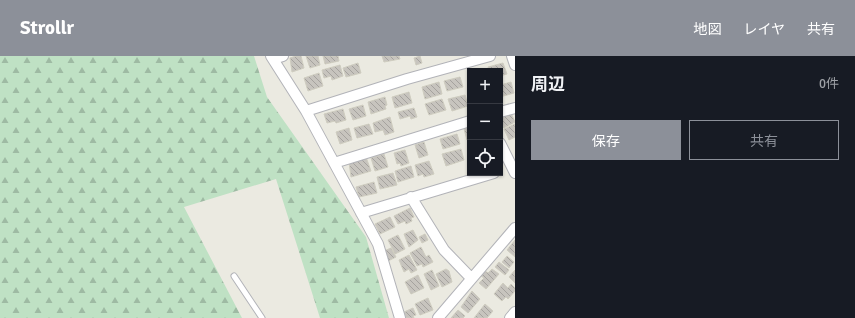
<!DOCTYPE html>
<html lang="ja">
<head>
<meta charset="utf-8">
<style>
  body { margin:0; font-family:Signika,"Noto Sans JP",sans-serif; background:#242831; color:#f1f3f6 }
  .controls { position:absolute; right:12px; top:12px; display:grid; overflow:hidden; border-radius:0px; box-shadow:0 1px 3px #0004 }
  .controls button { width:36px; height:36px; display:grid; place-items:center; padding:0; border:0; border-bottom:1px solid #363941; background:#171b24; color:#f1f3f6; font:20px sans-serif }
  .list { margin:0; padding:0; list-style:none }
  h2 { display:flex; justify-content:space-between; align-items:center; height:52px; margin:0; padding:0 16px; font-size:17px }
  h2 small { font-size:13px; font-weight:400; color:#9ea1a6 }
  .actions { display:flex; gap:8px; padding:12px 16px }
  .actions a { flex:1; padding:9px 0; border:1px solid #8c9099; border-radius:0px; text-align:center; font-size:14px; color:#8c9099 }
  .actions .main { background:#8c9099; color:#fff }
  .icon { flex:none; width:22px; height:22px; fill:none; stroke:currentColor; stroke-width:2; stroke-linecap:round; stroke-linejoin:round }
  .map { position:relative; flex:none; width:515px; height:262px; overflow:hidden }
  header { display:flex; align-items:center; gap:24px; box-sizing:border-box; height:56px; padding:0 20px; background:#8c9099; color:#fff }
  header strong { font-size:19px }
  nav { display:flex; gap:22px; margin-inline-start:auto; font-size:14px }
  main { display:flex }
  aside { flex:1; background:#171b24 }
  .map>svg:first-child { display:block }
  .forest { fill:url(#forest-firs) }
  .building { fill:url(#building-back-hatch); stroke:#cfcdc0 }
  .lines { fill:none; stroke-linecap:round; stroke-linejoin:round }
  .service-casing { stroke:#b2b3b8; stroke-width:7 }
  .minor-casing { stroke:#b2b3b8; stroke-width:12 }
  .service { stroke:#fff; stroke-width:5 }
  .minor { stroke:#fff; stroke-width:10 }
</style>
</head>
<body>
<header>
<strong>Strollr</strong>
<nav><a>地図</a><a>レイヤ</a><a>共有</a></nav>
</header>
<main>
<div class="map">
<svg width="515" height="262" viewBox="0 0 515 262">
  <defs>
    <pattern id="forest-firs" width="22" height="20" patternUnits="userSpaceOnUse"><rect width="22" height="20" fill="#bfe1c4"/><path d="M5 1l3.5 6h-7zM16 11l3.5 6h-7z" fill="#9ebaa3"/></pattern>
    <pattern id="building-back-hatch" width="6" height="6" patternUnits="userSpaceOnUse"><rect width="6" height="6" fill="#c7c4be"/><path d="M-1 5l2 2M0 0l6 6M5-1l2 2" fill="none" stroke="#a5a29e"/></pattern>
  </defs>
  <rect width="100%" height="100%" fill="#ebeae1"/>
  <path class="forest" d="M0 0H254L267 41 366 181 389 262H320L276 123 184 151 242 262H0Z"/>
  <path class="building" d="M296 0H301L304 12 292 16 290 2Z
    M306 0H318L320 9 310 12Z
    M323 0H338L339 5 325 8Z
    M382 0H399L400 3 384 6Z
    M420 0 422 7 416 9 414 2Z
    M358 7 361 17 346 21 343 12Z
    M503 7 507 18 500 20V15H489L488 11Z
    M340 9 343 20 332 24 331 20 324 22 322 14Z
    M319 17 323 30 308 35 304 22Z
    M460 21 463 31 447 35 444 25Z
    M439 26 442 38 425 43 422 31Z
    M511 26 514 37 500 41V29Z
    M409 36 412 47 395 52 392 41Z
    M465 39 468 50 452 55 448 43Z
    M385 41 387 49 385 50 386 53 371 58 368 46Z
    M442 43 446 54 429 59 425 48Z
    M363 49 366 60 353 64 349 53Z
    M414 52 417 61 411 63 410 60 400 63 398 56Z
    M343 53 346 64 336 67 335 65 327 67 324 58Z
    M511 57 515 66 504 72 500 62Z
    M390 61 394 76 385 79 383 74 375 76 373 67Z
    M369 68 373 78 357 82 354 72Z
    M515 68V81L509 84 504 73Z
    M470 71V84H467L464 73Z
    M349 72 352 84 340 88 336 76Z
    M457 78 460 88 443 93 440 83Z
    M424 86 428 99 419 102 415 89Z
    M461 93 464 104 446 110 442 98Z
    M405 94 409 107 401 110 400 107 397 108 394 97Z
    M384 98 388 111 375 115 371 102Z
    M366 101 371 115 351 121 349 106Z
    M429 105 434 118 424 121 423 118 418 120 415 109Z
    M411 110 414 121 398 126 395 115Z
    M393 117 397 129 380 133 377 121Z
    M374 126 377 137 359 141 356 131Z
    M410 152 414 161 411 162 412 165 406 168 405 165 398 168 394 160Z
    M390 161 395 171 380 178 375 168Z
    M413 174 418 184 409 191 404 178Z
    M425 178 428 184 422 187 419 181Z
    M398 179 405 193 395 198 388 184Z
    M515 184V201L507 194Z
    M421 191 426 201 429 199 433 206 423 211 422 208 417 210 410 197Z
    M391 192 396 201 388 205 384 195Z
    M409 199 417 214 411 217 409 213 404 216 399 204Z
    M507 200 514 206 509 212 502 206Z
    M499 206 509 214 505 219 495 211Z
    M446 213 449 215 452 226 442 231 436 218Z
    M492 213 499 218 486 233 479 227 484 222 481 220 485 215 488 217Z
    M432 214 439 230 431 234 424 218Z
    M515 214V227L509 221Z
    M418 219 424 232 411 238 405 226Z
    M503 227 508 232 511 228 515 232V235L508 243 506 241 502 245 494 238Z
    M472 235 480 243 468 257 461 251Z
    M428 242 433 254 420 259 415 248Z
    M485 248 493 255 487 262H474Z
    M413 252 416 259 413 260 414 262H406L404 256Z
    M458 254 465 260 463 262H451Z"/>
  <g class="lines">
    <defs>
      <path id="service" d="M234 220 262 262"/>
      <path id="minor" d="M271 0 306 55 407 23 490 0
        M512 0 515 9
        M273 3 283 0
        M306 55 378 188 400 262
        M500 56 515 52
        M500 87 515 117
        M334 107 470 65
        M411 141 444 194 471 222
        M361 157 494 117
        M438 262 515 172
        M510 262 515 256"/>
    </defs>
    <use href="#service" class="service-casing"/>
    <use href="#minor" class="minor-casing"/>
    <use href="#service" class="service"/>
    <use href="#minor" class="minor"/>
  </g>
</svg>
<div class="controls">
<button>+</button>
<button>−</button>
<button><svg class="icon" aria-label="locate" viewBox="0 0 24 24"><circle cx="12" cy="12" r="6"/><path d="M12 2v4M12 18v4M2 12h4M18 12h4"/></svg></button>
</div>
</div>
<aside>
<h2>周辺<small>0件</small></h2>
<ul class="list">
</ul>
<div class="actions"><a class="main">保存</a><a>共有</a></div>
</aside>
</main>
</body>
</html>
